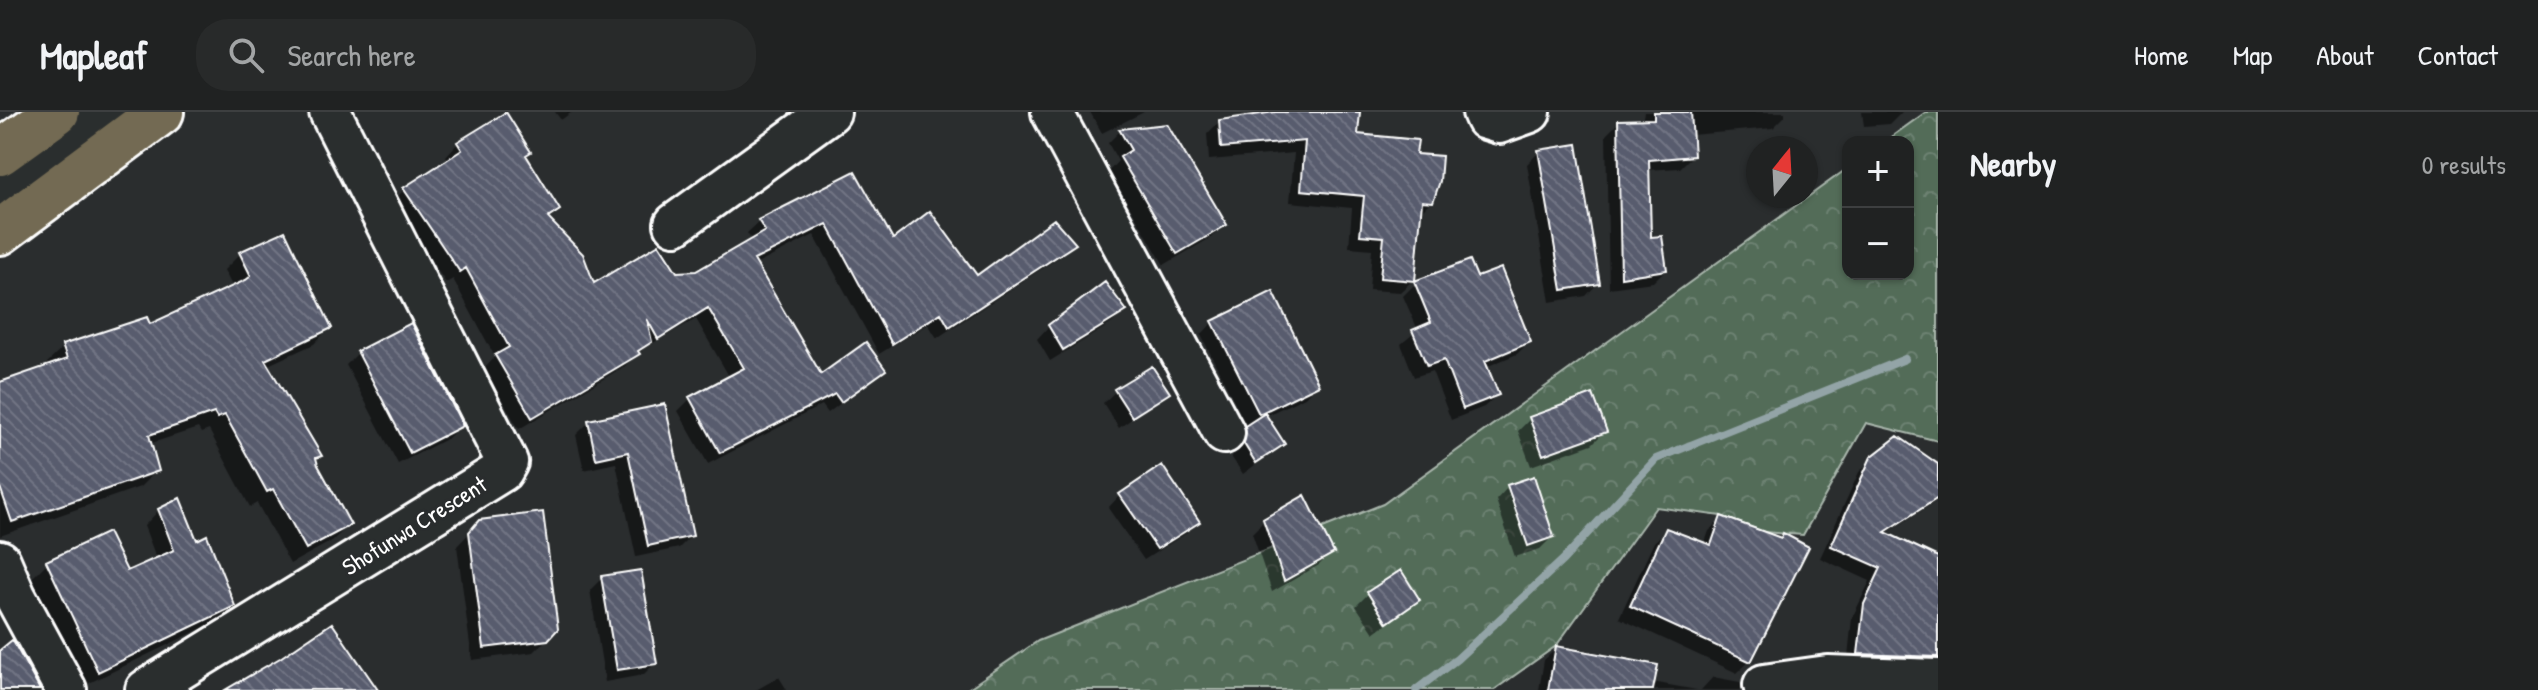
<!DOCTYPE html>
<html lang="en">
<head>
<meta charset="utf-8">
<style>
  body { margin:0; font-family:"Patrick Hand",sans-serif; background:#282a2a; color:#f1f3f6 }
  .controls { position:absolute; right:24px; top:24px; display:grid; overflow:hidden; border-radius:16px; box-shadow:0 2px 6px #0004 }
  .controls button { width:72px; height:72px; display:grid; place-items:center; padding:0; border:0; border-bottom:2px solid #3d3f40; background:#202222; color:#f1f3f6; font:40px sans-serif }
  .compass { position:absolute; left:1746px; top:24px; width:72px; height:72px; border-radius:50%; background:#202222; box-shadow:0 2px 6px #0004; rotate:18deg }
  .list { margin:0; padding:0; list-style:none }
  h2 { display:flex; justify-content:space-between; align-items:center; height:104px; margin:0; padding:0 32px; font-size:34px }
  h2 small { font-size:26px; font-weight:400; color:#a2a4a5 }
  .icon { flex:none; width:44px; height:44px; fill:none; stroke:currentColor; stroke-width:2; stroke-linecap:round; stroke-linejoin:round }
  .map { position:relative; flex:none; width:1938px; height:578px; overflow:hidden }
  header { display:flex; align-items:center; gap:48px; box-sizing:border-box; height:112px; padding:0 40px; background:#202222; border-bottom:2px solid #3d3f40 }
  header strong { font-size:38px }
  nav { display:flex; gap:44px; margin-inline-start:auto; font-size:28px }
  .search { width:560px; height:72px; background:#282a2a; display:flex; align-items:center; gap:20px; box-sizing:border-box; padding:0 28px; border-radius:32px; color:#a2a4a5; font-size:30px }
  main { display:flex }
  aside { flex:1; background:#202222 }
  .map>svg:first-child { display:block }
  .forest { fill:url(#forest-crowns); stroke:#a9b6ac; stroke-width:2 }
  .shadow { fill:#0007 }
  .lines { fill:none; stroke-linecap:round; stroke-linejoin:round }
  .stream { stroke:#93a4a7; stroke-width:8 }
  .building { fill:url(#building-back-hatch); stroke:#fff; stroke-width:2 }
  .minor-casing { stroke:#fff; stroke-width:46 }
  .highway-casing { stroke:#fff; stroke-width:50 }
  .minor { stroke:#2a2d2e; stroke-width:40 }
  .highway { stroke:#736b52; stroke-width:44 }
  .labels { text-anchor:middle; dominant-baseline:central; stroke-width:6; stroke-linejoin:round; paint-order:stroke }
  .street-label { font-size:24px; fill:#fff; stroke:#2a2d2e }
</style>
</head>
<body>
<header>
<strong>Mapleaf</strong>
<div class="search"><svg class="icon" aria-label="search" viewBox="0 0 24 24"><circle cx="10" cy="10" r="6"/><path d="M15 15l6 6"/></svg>Search here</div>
<nav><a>Home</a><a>Map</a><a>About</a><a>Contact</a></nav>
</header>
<main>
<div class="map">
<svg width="1938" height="578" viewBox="0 0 1938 578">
  <defs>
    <pattern id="forest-crowns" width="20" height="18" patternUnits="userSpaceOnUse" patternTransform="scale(2)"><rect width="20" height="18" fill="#536c59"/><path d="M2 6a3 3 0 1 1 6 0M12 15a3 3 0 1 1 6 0" fill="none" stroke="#6d8272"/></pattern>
    <pattern id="building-back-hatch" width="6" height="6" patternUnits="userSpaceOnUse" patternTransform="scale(2)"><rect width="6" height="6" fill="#585c6e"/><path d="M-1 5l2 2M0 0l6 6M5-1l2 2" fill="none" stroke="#717484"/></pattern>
  </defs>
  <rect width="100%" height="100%" fill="#2a2d2e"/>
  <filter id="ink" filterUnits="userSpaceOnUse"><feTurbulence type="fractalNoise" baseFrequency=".0125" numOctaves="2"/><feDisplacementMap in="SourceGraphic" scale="16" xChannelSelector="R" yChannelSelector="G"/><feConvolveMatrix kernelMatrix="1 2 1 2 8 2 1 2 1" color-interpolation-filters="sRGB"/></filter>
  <g filter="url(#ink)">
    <path class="forest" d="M1926 0H1938V329L1866 311 1803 423 1764 420 1721 404 1656 395 1556 534 1494 578H966L1038 529 1383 392 1848 56V162H1908V30H1884Z"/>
    <path class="shadow" d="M555 0H572L561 8Z
      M1090 0H1144L1102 21Z
      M1264 0H1358L1356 24 1414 44 1431 89 1419 101 1413 168 1400 180 1369 178 1372 137 1349 135 1352 96 1290 90 1294 41 1209 48 1207 22 1219 10 1264 6Z
      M1644 0H1785V4L1773 16 1691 23 1692 44 1680 56 1647 58 1649 128 1665 158 1653 170 1609 176 1606 23 1619 10H1642Z
      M1862 0H1902L1890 12 1864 14Z
      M1166 15 1224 113 1212 125 1164 153 1109 59 1118 49 1108 31 1120 19Z
      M458 31 524 44 558 98 547 108 593 174 697 161 752 129 747 121 760 109 854 62 892 130 976 166 1074 132 1061 144 937 226 928 212 879 242 814 123 755 153 820 265 884 258 828 301 822 293 708 352 678 299 691 286 730 266 696 207 644 236 625 254 519 317 484 257 495 245 453 167 446 171 392 90 405 77 449 49 446 44Z
      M1539 40 1598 171 1586 184 1550 190 1527 52Z
      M240 142 330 215 314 232 266 254 319 344 315 348 349 413 332 429 290 452 257 391 250 395 209 318 201 321 198 316 149 332 156 359 140 375 0 424V272L49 255 47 251 64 235 149 215 233 176 224 158Z
      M1476 168 1529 230 1517 242 1486 255 1497 283 1484 295 1451 308 1432 259 1414 265 1401 232 1418 218 1403 184 1416 171Z
      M1125 199 1112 211 1050 249 1037 227 1049 214Z
      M1213 210 1317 272 1305 285 1265 304 1283 332 1243 362 1232 346 1234 328 1247 315 1201 223Z
      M358 241 461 314 448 326 398 352 346 253Z
      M1116 279 1168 281 1119 316 1103 291Z
      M663 294 691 424 679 436 636 445 616 351 584 358 576 323 589 310Z
      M1530 307 1605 319 1592 332 1531 354 1518 319Z
      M1872 347 1938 351V388L1885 422 1936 446 1938 442V538L1924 557 1847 554 1852 506 1870 469 1820 446 1859 360Z
      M1508 375 1552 425 1540 437 1515 445 1496 388Z
      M1120 383 1197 410 1185 422 1144 448 1108 396Z
      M159 398 196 430 233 493 217 509 83 574 32 466 47 451 126 462 157 448 144 414Z
      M1722 406 1750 549 1737 561 1619 506 1654 430 1667 418 1704 433 1709 419Z
      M1264 409 1332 440 1319 453 1272 480 1252 421Z
      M480 410 547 527 534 540 472 548 457 434Z
      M602 466 655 551 643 563 605 570 590 478Z
      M1368 482 1418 488 1374 521 1356 494Z
      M1557 536 1652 570 1697 578H1539L1544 548Z
      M779 565 787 578H756Z
      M1713 565 1740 570 1742 578H1701Z"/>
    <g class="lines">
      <path class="stream" d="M1416 578 1457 547 1563 448 1656 347 1905 247"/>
    </g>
    <path class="building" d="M506 0 531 40 526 43 560 98 548 106 583 142 594 171 659 132 677 160 696 159 765 119 758 108 855 59 893 127 930 99 977 163 1054 107 1076 132 949 215 941 201 892 232 827 112 754 148 821 262 866 230 886 258 841 290 835 282 720 341 689 285 744 256 708 196 658 227 647 207 652 230 638 239 640 242 532 306 495 243 509 235 466 156 460 160 403 76 462 38 457 30Z
      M1275 0H1360L1358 22 1418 28 1416 42 1442 44 1440 69 1433 90 1422 89 1415 169 1380 166 1384 125 1360 123 1364 84 1301 78 1305 29 1221 36 1219 8Z
      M1654 0H1691L1694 44 1649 48 1651 125 1662 124 1667 158 1621 165 1618 8 1654 7Z
      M1167 12 1227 113 1177 142 1120 45 1131 38 1119 17Z
      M1577 32 1600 172 1562 178 1538 38Z
      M285 119 332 216 265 248 322 344 316 346 318 353 351 413 306 437 273 377 267 380 225 303 217 306 214 301 149 323 159 359 12 410 0 375V270L67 247 62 233 147 205 150 212 246 168 251 164 239 140Z
      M1470 148 1477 165 1501 156 1531 230 1485 249 1499 283 1463 297 1444 248 1427 254 1412 218 1431 210 1414 169Z
      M1105 170 1127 199 1063 238 1048 213Z
      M1273 179 1319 273 1259 302 1212 209Z
      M411 211 463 314 410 341 357 239Z
      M1152 254 1170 281 1132 305 1114 277Z
      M1593 282 1607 320 1543 343 1529 305Z
      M665 292 693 424 648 434 628 340 596 347 588 308Z
      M1265 301 1285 332 1256 351 1244 332 1245 314Z
      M1898 324 1938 352V386L1885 420 1938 445V545L1858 542 1864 492 1881 456 1831 434 1871 345Z
      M1162 353 1200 410 1157 437 1119 382Z
      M1534 364 1554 425 1528 434 1507 373Z
      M1305 383 1334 441 1284 469 1263 407Z
      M180 386 197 428 207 423 235 494 98 560 46 449 108 420 127 459 174 438 158 397Z
      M543 400 558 517 548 528 484 536 469 420 479 408Z
      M1721 404 1781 426 1783 421 1809 435 1751 550 1630 494 1666 416 1711 433Z
      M641 458 657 552 617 558 601 464Z
      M1401 458 1420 488 1387 511 1367 480Z
      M332 511 378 578H225L280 546Z
      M12 528 13 529 40 578H0V538Z
      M1556 534 1658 553 1653 578H1548Z"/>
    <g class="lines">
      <defs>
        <path id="minor" d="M1052 0 1224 321
          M1483 0 1486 7 1499 11 1530 0
          M0 82 110 0
          M675 112 830 0
          M0 449 15 484 66 578
          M1764 573 1828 564 1938 568
          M146 578 502 359 507 350 330 0"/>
        <path id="highway" d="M0 41 57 0
          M0 120 161 0"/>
      </defs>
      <use href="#minor" class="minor-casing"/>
      <use href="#highway" class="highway-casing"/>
      <use href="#minor" class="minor"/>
      <use href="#highway" class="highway"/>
    </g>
  </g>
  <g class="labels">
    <g class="street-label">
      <text transform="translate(414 413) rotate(-32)">Shofunwa Crescent</text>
    </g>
  </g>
</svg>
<div class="controls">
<button>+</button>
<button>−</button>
</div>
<svg class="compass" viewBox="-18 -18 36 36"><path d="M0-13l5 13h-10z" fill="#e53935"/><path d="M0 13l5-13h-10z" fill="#a2a4a5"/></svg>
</div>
<aside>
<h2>Nearby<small>0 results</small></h2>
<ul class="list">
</ul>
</aside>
</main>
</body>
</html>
